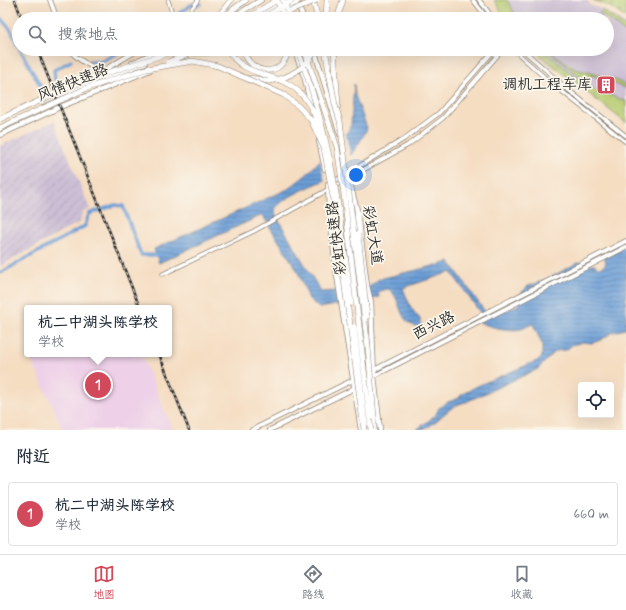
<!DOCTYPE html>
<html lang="zh">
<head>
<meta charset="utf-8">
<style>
  body { margin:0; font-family:Mynerve,"LXGW WenKai TC",sans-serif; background:#f2f2f3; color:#1f2937 }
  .controls { position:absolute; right:12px; bottom:12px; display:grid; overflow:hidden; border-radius:4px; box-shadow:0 4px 16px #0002 }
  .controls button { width:36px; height:36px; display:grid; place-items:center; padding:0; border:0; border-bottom:1px solid #e0e1e3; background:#fff; color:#1f2937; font:20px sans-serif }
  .you { position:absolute; left:356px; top:175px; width:14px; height:14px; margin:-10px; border:3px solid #fff; border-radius:50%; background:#1a73e8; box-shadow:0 0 0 6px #1a73e833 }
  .badge { display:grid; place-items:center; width:26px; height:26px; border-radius:50%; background:#d1495b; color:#fff; font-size:13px; font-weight:700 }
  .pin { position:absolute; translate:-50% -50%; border:2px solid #fff; box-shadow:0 1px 4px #0006 }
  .popup { position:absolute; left:24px; top:305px; width:148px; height:52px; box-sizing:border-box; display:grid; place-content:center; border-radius:4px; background:#fff; filter:drop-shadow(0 1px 3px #0005); font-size:13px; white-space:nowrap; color:#747a83 }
  .popup b { font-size:15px; color:#1f2937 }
  .popup::after { content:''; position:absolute; left:50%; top:100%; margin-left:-8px; border:8px solid transparent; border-top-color:#fff }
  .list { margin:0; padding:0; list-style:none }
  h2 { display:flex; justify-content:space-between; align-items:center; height:52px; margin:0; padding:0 16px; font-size:17px }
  h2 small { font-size:13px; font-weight:400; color:#747a83 }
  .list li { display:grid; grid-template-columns:26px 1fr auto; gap:12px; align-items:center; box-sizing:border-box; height:64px; margin:0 8px 8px; padding:0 8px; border:1px solid #e0e1e3; border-radius:4px }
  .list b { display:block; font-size:15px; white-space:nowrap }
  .list p { margin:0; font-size:13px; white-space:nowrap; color:#747a83 }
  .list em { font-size:13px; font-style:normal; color:#747a83 }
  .icon { flex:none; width:22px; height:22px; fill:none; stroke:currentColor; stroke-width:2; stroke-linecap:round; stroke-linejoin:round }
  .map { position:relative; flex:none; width:626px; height:430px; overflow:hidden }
  .search { position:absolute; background:#fff; box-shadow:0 4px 16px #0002; left:12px; right:12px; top:12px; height:44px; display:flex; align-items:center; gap:10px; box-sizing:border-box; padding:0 14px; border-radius:22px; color:#747a83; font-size:15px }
  .sheet { height:124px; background:#fff }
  nav { display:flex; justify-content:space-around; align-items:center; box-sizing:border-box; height:56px; border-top:1px solid #e0e1e3; background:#fff; font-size:11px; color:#747a83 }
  nav a { display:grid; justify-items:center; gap:2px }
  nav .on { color:#d1495b }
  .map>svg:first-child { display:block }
  .built { fill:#eed0e8 }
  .industrial { fill:url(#industrial-furrows) }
  .railway { fill:#ccbed4 }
  .grass { fill:url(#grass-tufts); stroke:#707b4e }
  .cemetery { fill:url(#cemetery-stones); stroke:#707b4e }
  .water { fill:url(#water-rules); stroke:#4b6480 }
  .pier { fill:#f5ddc2 }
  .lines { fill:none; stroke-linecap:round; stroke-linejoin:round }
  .canal { stroke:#6b9dd6; stroke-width:3.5 }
  .minor-casing { stroke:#908476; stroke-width:4.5 }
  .tertiary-casing { stroke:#908476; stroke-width:5 }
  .secondary-casing { stroke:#908476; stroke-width:5.5 }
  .primary-casing { stroke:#908476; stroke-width:6 }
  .trunk-casing { stroke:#908476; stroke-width:6 }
  .minor { stroke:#fff; stroke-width:3 }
  .tertiary { stroke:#fff; stroke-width:3.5 }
  .secondary { stroke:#fff; stroke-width:4 }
  .primary { stroke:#fff; stroke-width:4.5 }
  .trunk { stroke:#fff; stroke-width:5 }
  .rail-casing { stroke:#2b2b2b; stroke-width:2.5 }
  .rail { stroke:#fbf7ec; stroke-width:1; stroke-dasharray:3; stroke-linecap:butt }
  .trunk-bridge-casing { stroke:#908476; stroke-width:6; stroke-linecap:butt }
  .trunk-bridge { stroke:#fff; stroke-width:5 }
  .labels { text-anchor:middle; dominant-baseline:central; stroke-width:3.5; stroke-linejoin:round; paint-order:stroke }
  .street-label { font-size:15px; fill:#2b2b2b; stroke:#fbf7ec }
  .poi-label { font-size:15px; fill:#2b2b2b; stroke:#fbf7ec; text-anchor:end }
</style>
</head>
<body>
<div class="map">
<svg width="626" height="430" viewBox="0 0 626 430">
  <defs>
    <pattern id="industrial-furrows" width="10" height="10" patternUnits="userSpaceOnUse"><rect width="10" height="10" fill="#ccbed4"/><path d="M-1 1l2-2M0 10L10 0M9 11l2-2" fill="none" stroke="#afa3b6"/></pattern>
    <pattern id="grass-tufts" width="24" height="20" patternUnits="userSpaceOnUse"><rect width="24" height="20" fill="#b6cb70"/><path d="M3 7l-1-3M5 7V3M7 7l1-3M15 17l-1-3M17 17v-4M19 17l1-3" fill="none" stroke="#9dae61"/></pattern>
    <pattern id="cemetery-stones" width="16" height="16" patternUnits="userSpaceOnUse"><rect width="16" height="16" fill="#b6cb70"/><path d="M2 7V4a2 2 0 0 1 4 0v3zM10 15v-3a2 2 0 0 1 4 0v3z" fill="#9dae61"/></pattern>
    <pattern id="water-rules" width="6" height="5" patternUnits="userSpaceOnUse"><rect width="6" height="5" fill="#6b9dd6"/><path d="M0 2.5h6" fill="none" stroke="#5880ae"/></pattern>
  </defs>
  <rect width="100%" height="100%" fill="#fbf7ec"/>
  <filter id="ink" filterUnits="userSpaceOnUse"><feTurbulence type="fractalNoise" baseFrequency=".025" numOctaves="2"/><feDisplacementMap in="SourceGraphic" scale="8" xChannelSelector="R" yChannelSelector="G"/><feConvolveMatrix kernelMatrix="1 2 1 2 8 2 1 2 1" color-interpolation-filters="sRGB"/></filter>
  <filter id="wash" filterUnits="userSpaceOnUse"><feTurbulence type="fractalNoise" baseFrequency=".012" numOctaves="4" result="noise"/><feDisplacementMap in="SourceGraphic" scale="16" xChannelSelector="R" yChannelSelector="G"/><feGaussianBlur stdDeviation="0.9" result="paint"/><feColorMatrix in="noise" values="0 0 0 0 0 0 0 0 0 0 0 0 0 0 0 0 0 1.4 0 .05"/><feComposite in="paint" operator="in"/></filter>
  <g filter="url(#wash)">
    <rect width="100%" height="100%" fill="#f5ddc2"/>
    <path class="built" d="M29 354H141L173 430H63Z"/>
    <path class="industrial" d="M54 121 90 209 82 213 80 222 0 266V146Z"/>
    <path class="railway" d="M494 0H586L592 6 602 9 626 25V123L532 49H607V19H506Z"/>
    <path class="grass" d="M494 0H507L518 19H506Z
      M603 11 626 27V33L599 13Z
      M532 49H542L587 87 626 101V123Z
      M546 49 575 69 611 78 626 85V88L591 75 588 83 586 82Z"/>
    <path class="cemetery" d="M593 0H626V18L610 7Z"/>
    <path class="water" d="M354 84 355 95 367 128C364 139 338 174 328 179 314 185 283 197 275 209V214L321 292 363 289 369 287 379 279 450 262 486 313C497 311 510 311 519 304L522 292 528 286 546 280 577 263 585 262 590 265H595L597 268H601L606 264 604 254 606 253 611 254 626 246V239V329L613 332 601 340 592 343 583 342 572 345 566 350 556 351 538 369 466 402C444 406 436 430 416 430L435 416 439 408 448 402 459 398 461 395 477 386 539 360 542 357V344L533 324C529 325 525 328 521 329 511 332 483 326 475 320L481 314 451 272 403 288 411 308 420 319 422 327C396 327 403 296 388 289L380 291 378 293 379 297 372 299 319 308 309 299 297 270 263 216H260L159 263 154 249 288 189 306 175 348 131 351 125Z"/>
    <path class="pier" d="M345 131 351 158 329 181 325 182 320 158Z"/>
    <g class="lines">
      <path class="canal" d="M0 18 11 30 19 47
        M171 19 191 5 201 4
        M20 49 41 87
        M90 61 100 62 126 49
        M55 80 54 70 71 61
        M0 273 85 226 89 214 115 205 123 206 141 255H160"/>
    </g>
  </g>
  <g filter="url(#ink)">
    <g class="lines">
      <defs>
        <path id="minor" d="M168 0 174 19
          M184 19 198 0"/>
        <path id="tertiary" d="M473 0 488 19
          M479 0 494 19
          M513 49 544 77 626 142
          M522 49 566 88 626 136
          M333 182 404 139 439 113 495 49
          M163 274 254 231 408 145 443 118 503 49"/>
        <path id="secondary" d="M50 0 57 19
          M69 49C75 58 94 70 104 70L140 49
          M372 371 626 241
          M252 430 355 379
          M270 430 349 391 378 374 626 247"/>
        <path id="primary" d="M298 6 304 19
          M285 10 300 0
          M230 19 261 0
          M251 19 281 2
          M294 49 305 79 311 107
          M314 49 340 134
          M193 53H207L218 49
          M132 63 163 49
          M105 78 145 63
          M42 102 107 75
          M0 135 60 107 150 70
          M319 141 325 169
          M349 180 358 214
          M328 184 329 208 336 269 361 430
          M359 223 367 286 371 302 374 376 380 430"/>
        <path id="trunk" d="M313 0 318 19
          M216 19 231 0
          M227 19 231 11 246 0
          M326 19 327 0
          M337 19 343 0
          M243 49C250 77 285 78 288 49
          M334 49 338 106
          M197 51 203 49
          M249 78 269 81
          M329 208 333 220 347 325 350 335
          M357 211 358 234
          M374 430V417"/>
      </defs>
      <use href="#minor" class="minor-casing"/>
      <use href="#tertiary" class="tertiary-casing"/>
      <use href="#secondary" class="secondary-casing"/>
      <use href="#primary" class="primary-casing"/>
      <use href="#trunk" class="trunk-casing"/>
      <use href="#minor" class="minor"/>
      <use href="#tertiary" class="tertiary"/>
      <use href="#secondary" class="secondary"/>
      <use href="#primary" class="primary"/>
      <use href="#trunk" class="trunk"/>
      <defs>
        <path id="rail" d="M15 0 22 19
          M37 49 140 308
          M159 354 189 430"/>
      </defs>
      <use href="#rail" class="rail-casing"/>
      <use href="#rail" class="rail"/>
      <defs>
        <path id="trunk-bridge" d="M277 0 285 19
          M283 0 291 19
          M274 18 317 0
          M246 19 277 0
          M261 19 293 0
          M228 49C242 79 280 71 300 93 313 106 317 121 322 137
          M297 49C330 131 341 216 351 303
          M304 49 337 147 344 195 371 430
          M325 49 335 105 340 121 367 339
          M158 54 168 49
          M168 62 197 51
          M147 69 193 61 218 66 284 95 298 106 311 120 324 148 333 197 364 430
          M269 81C289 79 307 67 316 49
          M0 119 85 80 181 49
          M0 128 87 88 149 68
          M358 234 367 316
          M354 327 365 424
          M367 336 374 417"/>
      </defs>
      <use href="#trunk-bridge" class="trunk-bridge-casing"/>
      <use href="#trunk-bridge" class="trunk-bridge"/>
    </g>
  </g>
  <defs>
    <symbol id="building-square" viewBox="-11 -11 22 22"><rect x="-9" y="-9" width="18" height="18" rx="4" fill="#d1495b" stroke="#fbf7ec"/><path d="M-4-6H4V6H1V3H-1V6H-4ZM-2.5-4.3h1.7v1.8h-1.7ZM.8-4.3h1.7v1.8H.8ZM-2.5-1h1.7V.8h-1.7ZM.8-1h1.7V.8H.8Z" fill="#fff"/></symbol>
  </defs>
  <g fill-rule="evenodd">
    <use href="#building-square" x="595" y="74" width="22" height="22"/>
  </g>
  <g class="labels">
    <g class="street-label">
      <text transform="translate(73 83) rotate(-22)">风情快速路</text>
      <text transform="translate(372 235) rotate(81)">彩虹大道</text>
      <text transform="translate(337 238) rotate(-97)">彩虹快速路</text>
      <text transform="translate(434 326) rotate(-27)">西兴路</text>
    </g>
    <g class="poi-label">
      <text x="592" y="85">调机工程车库</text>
    </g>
  </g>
</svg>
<div class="controls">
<button><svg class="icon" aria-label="locate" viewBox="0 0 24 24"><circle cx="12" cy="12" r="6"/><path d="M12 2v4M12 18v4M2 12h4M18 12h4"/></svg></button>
</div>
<div class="you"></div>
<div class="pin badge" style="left:98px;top:385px">1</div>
<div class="popup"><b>杭二中湖头陈学校</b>学校</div>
<div class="search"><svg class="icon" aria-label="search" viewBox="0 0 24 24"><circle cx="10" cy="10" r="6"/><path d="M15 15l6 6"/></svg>搜索地点</div>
</div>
<section class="sheet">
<h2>附近<small></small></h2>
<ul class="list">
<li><span class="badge">1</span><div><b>杭二中湖头陈学校</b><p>学校</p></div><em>660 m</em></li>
</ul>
</section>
<nav>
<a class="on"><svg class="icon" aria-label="map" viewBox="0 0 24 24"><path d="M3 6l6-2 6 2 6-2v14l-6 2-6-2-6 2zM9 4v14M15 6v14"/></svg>地图</a>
<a><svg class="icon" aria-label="directions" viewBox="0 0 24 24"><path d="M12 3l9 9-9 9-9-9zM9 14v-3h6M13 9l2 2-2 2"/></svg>路线</a>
<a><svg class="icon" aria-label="saved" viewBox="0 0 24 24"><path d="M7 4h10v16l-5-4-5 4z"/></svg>收藏</a>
</nav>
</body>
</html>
